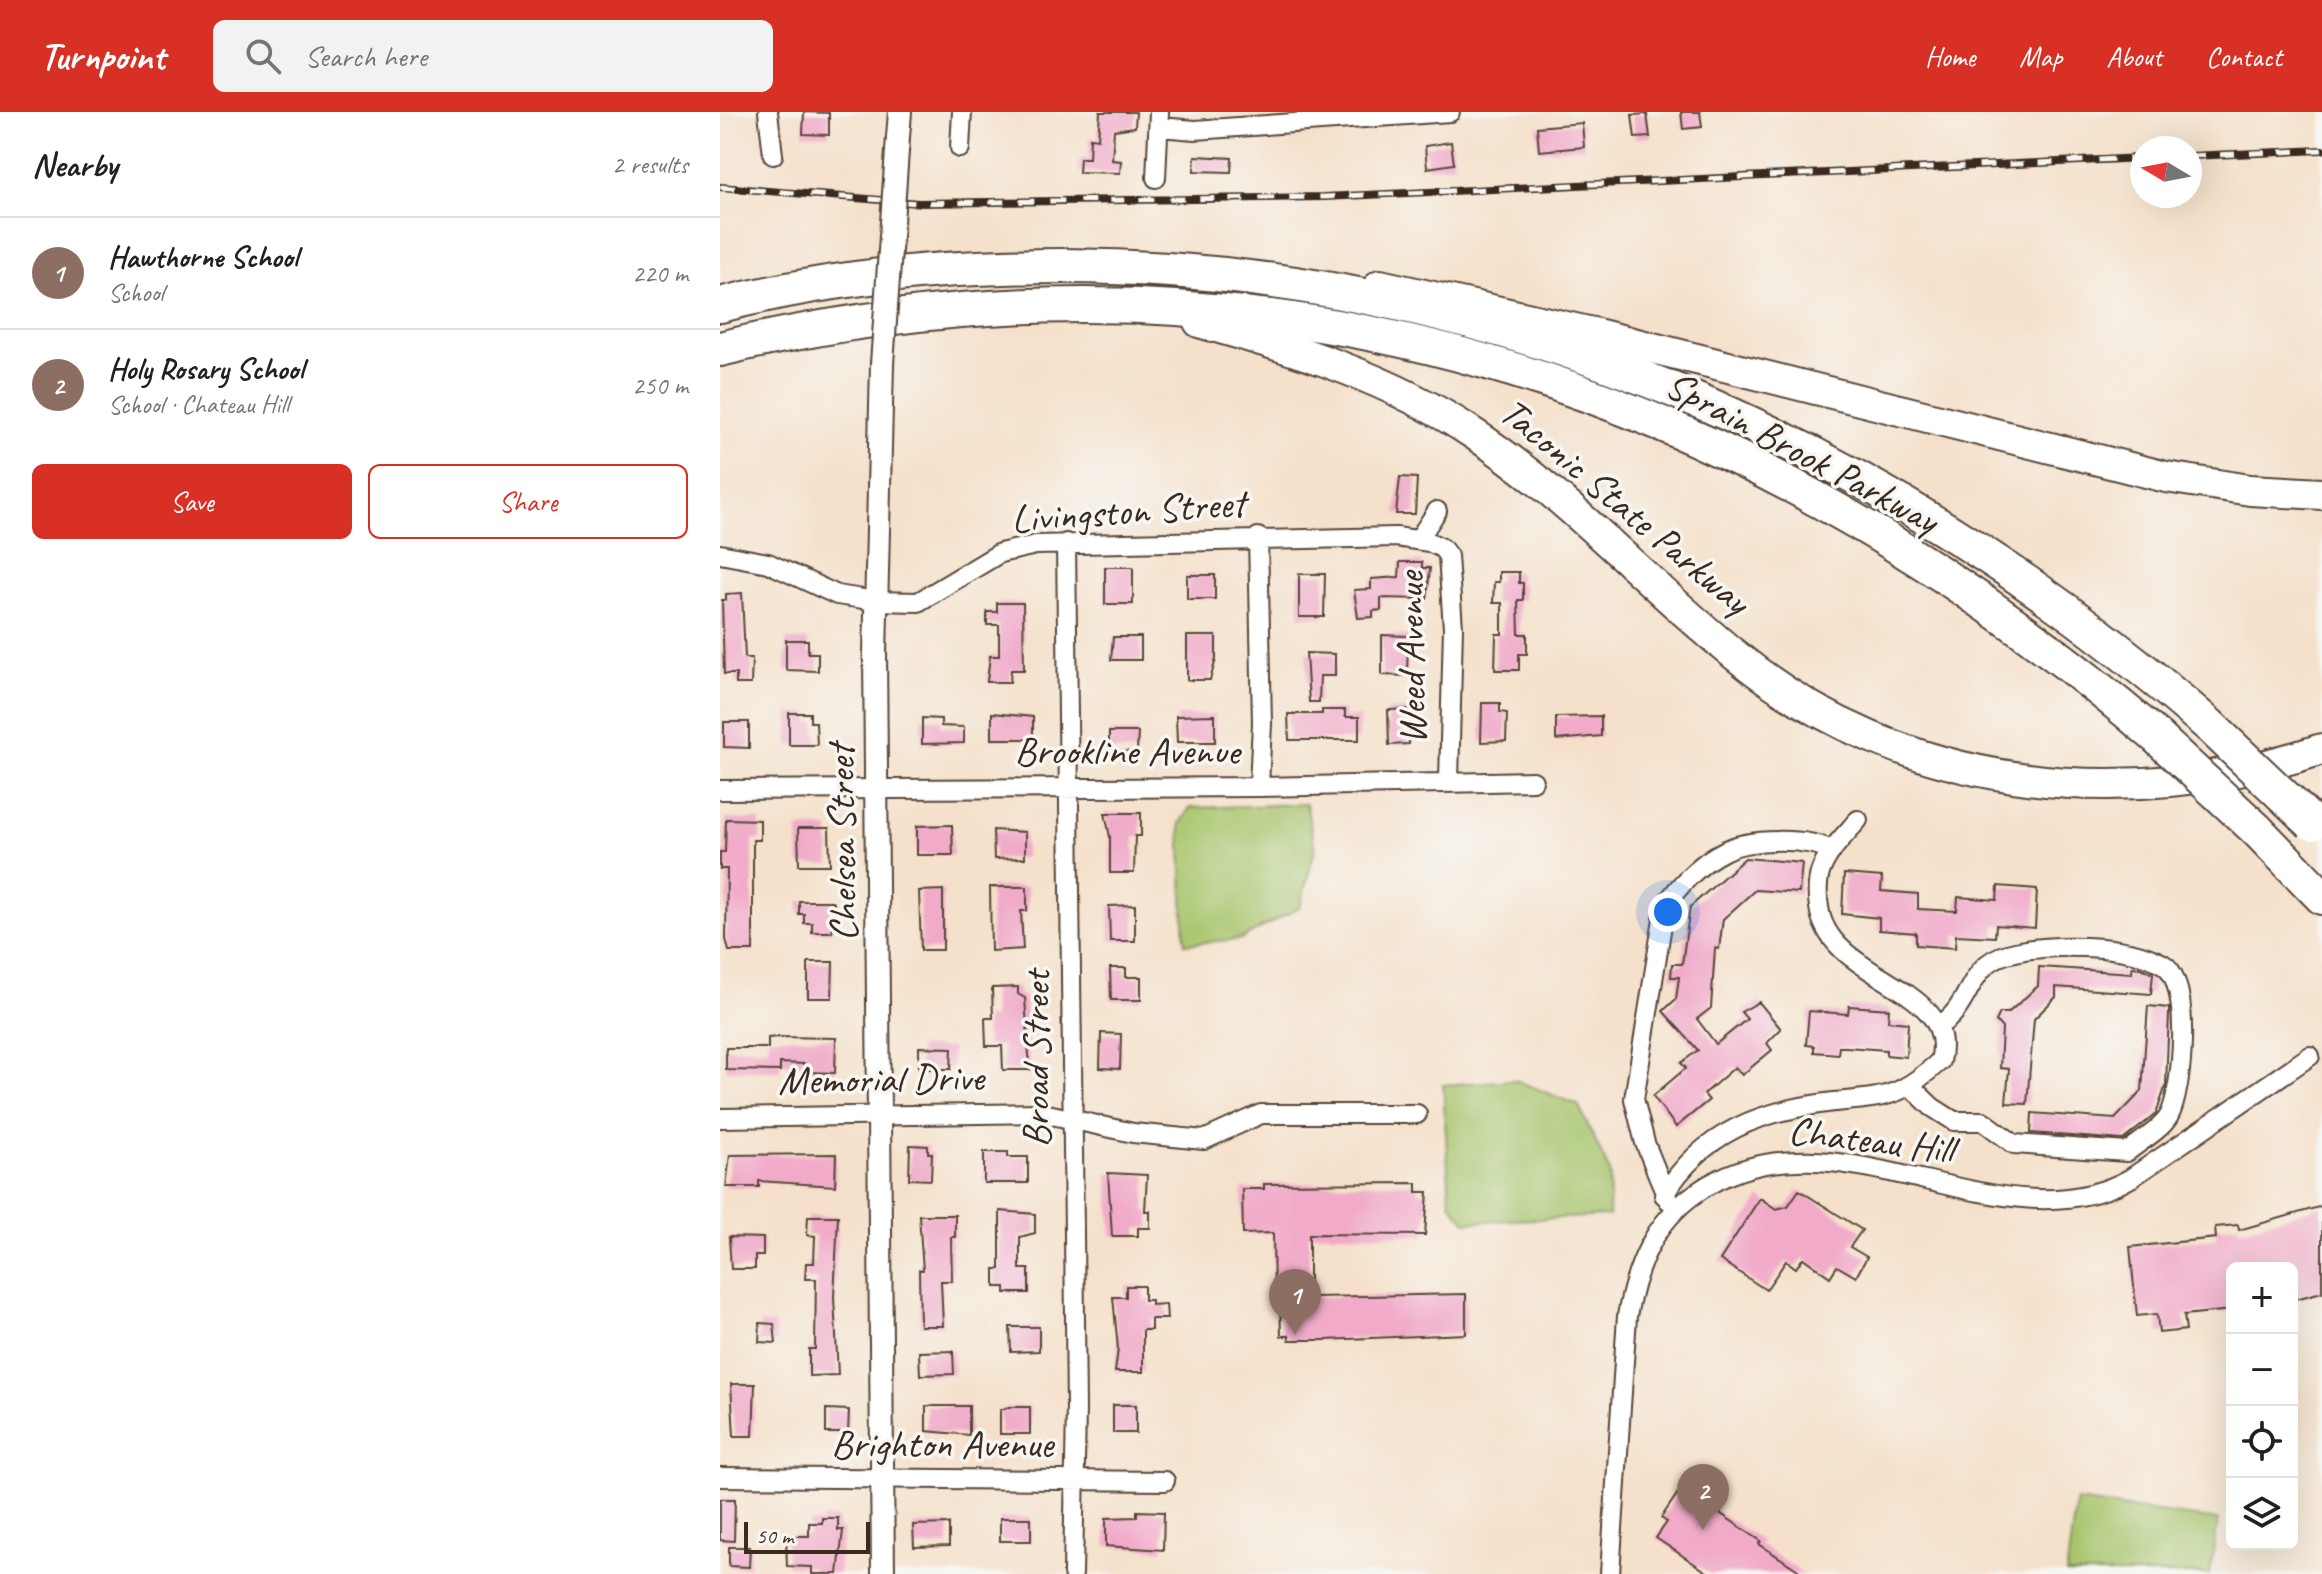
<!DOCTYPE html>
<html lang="en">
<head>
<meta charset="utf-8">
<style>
  body { margin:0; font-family:Caveat,sans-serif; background:#f2f2f2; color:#202124 }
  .controls { position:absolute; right:24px; bottom:24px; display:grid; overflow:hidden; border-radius:12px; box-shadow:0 8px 32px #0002 }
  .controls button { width:72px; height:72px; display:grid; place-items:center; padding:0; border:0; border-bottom:2px solid #e0e0e0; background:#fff; color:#202124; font:40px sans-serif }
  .compass { position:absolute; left:1410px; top:24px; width:72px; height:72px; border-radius:50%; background:#fff; box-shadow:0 8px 32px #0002; rotate:280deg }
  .scale { position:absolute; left:24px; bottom:20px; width:126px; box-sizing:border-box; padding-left:8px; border:4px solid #3b2a1e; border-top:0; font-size:22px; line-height:28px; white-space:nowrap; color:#3b2a1e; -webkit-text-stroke:6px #f6f6f2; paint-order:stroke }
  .you { position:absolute; left:948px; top:800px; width:28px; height:28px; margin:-20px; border:6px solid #fff; border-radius:50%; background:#1a73e8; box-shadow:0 0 0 12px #1a73e833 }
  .badge { display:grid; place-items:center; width:52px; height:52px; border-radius:50%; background:#d93025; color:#fff; font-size:26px; font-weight:700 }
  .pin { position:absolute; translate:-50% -66px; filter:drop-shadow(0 2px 4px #0008) }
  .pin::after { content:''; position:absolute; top:42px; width:28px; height:24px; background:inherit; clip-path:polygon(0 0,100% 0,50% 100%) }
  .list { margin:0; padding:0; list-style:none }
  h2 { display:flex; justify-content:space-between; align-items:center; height:104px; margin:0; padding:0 32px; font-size:34px }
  h2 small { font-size:26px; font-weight:400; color:#757577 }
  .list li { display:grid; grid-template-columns:52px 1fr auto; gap:24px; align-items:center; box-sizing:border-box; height:112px; padding:0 32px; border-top:2px solid #e0e0e0 }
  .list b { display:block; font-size:30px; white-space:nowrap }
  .list p { margin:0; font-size:26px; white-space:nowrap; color:#757577 }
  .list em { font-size:26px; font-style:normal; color:#757577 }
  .actions { display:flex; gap:16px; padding:24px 32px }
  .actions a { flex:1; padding:18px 0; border:2px solid #d93025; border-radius:12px; text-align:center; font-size:28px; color:#d93025 }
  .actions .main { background:#d93025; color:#fff }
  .icon { flex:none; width:44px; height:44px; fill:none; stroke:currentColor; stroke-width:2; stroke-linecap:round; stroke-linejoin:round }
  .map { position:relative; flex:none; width:1602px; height:1462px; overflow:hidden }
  header { display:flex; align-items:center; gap:48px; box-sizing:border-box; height:112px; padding:0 40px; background:#d93025; color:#fff }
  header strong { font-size:38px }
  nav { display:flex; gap:44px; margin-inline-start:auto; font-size:28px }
  .search { width:560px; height:72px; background:#f2f2f2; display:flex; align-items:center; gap:20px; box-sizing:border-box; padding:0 28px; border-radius:12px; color:#757577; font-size:30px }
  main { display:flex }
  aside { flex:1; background:#fff }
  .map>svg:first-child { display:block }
  .green { fill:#a8c56d; stroke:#727846; stroke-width:2 }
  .building { fill:#f1abc9 }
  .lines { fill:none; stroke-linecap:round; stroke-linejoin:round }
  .minor-casing { stroke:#574538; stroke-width:22 }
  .tertiary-casing { stroke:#574538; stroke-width:26 }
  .trunk-casing { stroke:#574538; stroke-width:34 }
  .motorway-casing { stroke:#574538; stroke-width:38 }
  .minor { stroke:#fff; stroke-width:18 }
  .tertiary { stroke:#fff; stroke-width:22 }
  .trunk { stroke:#fff; stroke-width:30 }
  .motorway { stroke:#fff; stroke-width:34 }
  .rail-casing { stroke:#3b2a1e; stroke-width:8 }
  .rail { stroke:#f6f6f2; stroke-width:5; stroke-dasharray:15; stroke-linecap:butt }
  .tertiary-bridge-casing { stroke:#574538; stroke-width:26; stroke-linecap:butt }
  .motorway-bridge-casing { stroke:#574538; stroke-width:38; stroke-linecap:butt }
  .tertiary-bridge { stroke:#fff; stroke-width:22 }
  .motorway-bridge { stroke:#fff; stroke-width:34 }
  .labels { text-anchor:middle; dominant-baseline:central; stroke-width:7; stroke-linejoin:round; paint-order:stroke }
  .street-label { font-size:40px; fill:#3b2a1e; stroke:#f6f6f2 }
</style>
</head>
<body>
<header>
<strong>Turnpoint</strong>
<div class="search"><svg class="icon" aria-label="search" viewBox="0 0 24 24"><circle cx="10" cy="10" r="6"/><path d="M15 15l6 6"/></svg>Search here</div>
<nav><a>Home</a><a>Map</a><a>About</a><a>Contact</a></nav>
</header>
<main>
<aside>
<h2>Nearby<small>2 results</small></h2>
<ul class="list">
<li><span class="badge" style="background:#8d6e63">1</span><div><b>Hawthorne School</b><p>School</p></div><em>220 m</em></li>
<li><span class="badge" style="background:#8d6e63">2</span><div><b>Holy Rosary School</b><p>School · Chateau Hill</p></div><em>250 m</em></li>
</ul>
<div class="actions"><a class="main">Save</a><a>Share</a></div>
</aside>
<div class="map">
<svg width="1602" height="1462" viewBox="0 0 1602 1462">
  <rect width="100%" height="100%" fill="#f6f6f2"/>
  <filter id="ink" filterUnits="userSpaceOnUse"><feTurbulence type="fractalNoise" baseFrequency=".0125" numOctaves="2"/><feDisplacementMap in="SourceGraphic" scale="16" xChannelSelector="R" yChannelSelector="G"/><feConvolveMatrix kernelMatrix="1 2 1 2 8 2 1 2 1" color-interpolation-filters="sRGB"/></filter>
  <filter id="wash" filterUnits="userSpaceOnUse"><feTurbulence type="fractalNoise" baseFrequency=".006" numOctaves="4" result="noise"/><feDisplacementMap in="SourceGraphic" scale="32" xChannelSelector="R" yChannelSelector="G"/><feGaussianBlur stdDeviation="1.8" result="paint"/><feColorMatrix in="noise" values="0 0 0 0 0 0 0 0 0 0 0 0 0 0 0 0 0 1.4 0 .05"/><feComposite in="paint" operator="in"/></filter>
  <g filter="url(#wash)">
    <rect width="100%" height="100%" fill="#f5e1cb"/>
    <path class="green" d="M586 692 595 737 580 795 521 827 465 832 460 711 470 696Z
      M795 968 858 993 890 1060 889 1104 746 1110 730 1091 723 973Z
      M1356 1389 1498 1408 1490 1462H1346Z"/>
    <g id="blocks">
      <path class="building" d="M84 0 109 1V23L83 22Z
        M380 0H416L415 15 394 18 392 48 401 49 400 61 359 60 360 46H369L370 26 378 27Z
        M961 0H980L982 15 963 17Z
        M927 2 930 25 915 26 912 3Z
        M862 11 864 35 819 39 817 15Z
        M731 30 734 52 707 56 705 34Z
        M475 44 512 46 511 60 474 59Z
        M680 365 697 366 695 402H676Z
        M680 450H702V456H710L707 487 661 486V498L653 499V505L638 506 634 478 651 477V467L679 465Z
        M385 455H413V492H385Z
        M779 460H799V471H803V488H798L799 522H807V542H799V558H775L776 522H782V491H773L774 470H779Z
        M579 462H605L604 505H579Z
        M467 463H495V487H467Z
        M22 481 25 546H32L31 572H16V562H4L2 488H6V482Z
        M277 491H303L304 558H291L290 570H267L270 544H279V513H267V500H277Z
        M662 523 688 524 687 564 662 563Z
        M467 524H496V547L490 568H467Z
        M393 525H421V548H391Z
        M66 528H88V541H98V559L66 558Z
        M586 541 615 542V564H600L599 590H589Z
        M762 591H780V600L787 601 786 629 761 630Z
        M691 597 689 632 669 633 668 598Z
        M602 598H625V605H639V628H569L568 602H602Z
        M69 601H90V610H96L97 633H69Z
        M272 601 313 605V627H272Z
        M495 603V630H457L456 604Z
        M881 604V624L836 628V605Z
        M202 606 221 607V614L244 615V631L202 632Z
        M4 610H29V636L4 635Z
        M389 620H418L417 640 389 639Z
        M385 701H421V724H415L414 761H390V725Z
        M6 707 40 708V728H33V839H9L6 827 7 757H0V740H5Z
        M232 713 233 743H197V714Z
        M78 716H109L110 753H79Z
        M273 718 305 720V746L274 747Z
        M1025 746 1082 751 1079 781 1035 778 1003 807 999 837 995 836 991 896 977 907 996 932 1027 907 1021 900 1039 890 1061 917 1047 931 1052 938 1022 963 1015 955 984 982 989 988 956 1015 933 984 966 956 961 951 978 938 943 899 956 887 959 865H951L952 852H962L970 795Z
        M1124 762 1162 765 1161 779 1198 782V797L1237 799 1238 785 1277 788 1278 774 1317 777 1315 816 1276 813 1275 825 1236 823 1235 836 1196 833V821L1159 818V806L1122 802Z
        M270 775H307V799H301L303 837 271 839Z
        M223 778V838H201L199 779Z
        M79 789H112L115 795 112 820H92V811H84V802H79Z
        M415 793V829H390L389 794Z
        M88 850H113L112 886H88Z
        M1319 855 1412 861V855L1421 856 1433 861 1431 882 1336 875V885L1314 907 1307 992 1286 991 1289 957 1280 956 1282 916 1276 909 1280 901H1288L1318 874Z
        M390 856H406V865H421V888H391Z
        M298 875V882L305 886 310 958H283L282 934H266L265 906H273L272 876Z
        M1129 894 1169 897 1168 909 1188 911 1186 945 1166 943V938L1126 935H1119L1118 942 1094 940V934L1086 933 1089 899 1128 902Z
        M1428 894 1449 896V902L1446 973 1436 1002 1403 1028 1311 1021 1312 1001 1395 1007 1422 979Z
        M381 921 401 922 400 957 380 956Z
        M59 925 116 926 115 961 86 960V952L60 951V959L6 958V936H48V926Z
        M199 935 232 936 231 957H199Z
        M190 1033 208 1034V1041H212L211 1068 189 1067Z
        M264 1040H288V1045H308V1071H264Z
        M116 1042 115 1074 39 1069V1075H6L10 1043Z
        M388 1061 427 1063 425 1099H430V1116H418V1124H392Z
        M697 1071V1080H708L705 1123 589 1122V1175L595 1185 746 1182V1222L603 1228H569V1224H561L560 1186H554L553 1121 523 1122 522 1077H544V1072Z
        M1079 1078 1142 1118 1130 1135 1147 1145 1136 1165 1117 1154 1110 1165 1083 1146 1076 1156 1066 1149 1046 1178 1000 1148 1040 1086 1056 1097 1068 1094Z
        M1602 1094V1180L1572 1188V1156H1512V1198L1464 1203 1466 1218 1439 1221 1437 1202 1417 1204 1410 1135 1496 1126 1495 1115 1518 1113 1519 1118Z
        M280 1099 315 1102V1121L300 1125V1157H309V1181H285V1175H275V1157H280Z
        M199 1103H235V1125H231L232 1169H221L223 1214H200L199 1158H203Z
        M88 1104H118L114 1185 118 1263 89 1264V1237H95L96 1167H85L86 1151H94L95 1124 87 1123Z
        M9 1125 43 1126V1144H35V1157H11Z
        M406 1174H424V1188H431V1193L446 1192 447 1207H431V1218H423V1260H395L398 1237 393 1185H406Z
        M40 1211 54 1212 56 1231 39 1230Z
        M290 1215H319V1239L291 1240Z
        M233 1239 234 1262 200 1263 199 1240Z
        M11 1272H35L33 1324H14Z
        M393 1293H416V1321H393Z
        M206 1294H249V1323L206 1319Z
        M289 1295H310V1322H280V1298Z
        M106 1297 129 1298 128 1321H106Z
        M967 1379 1041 1429 1039 1432 1084 1462H990L936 1426 947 1410 941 1406 958 1381 963 1385Z
        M0 1387H15L14 1429 0 1428Z
        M417 1399 444 1400 443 1438 386 1434V1406L417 1405Z
        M102 1406H118V1418H123L118 1462H92V1455L67 1454 66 1424H89V1411H102Z
        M280 1406H311V1429H280Z
        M229 1412V1434L194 1435 193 1413Z
        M9 1435H30L29 1455 9 1454Z"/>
    </g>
  </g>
  <g filter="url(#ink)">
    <use href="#blocks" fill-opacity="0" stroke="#574538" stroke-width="2"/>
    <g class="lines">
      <defs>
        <path id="minor" d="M48 0 53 43
          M440 15 475 18 730 0
          M240 36 242 0
          M436 66 439 0
          M538 425 542 611 539 675
          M698 428 717 399
          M346 431 356 1295 353 1462
          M0 442 48 451 117 483 156 489 198 490 280 441 316 433 676 425 709 430 722 436 728 444 733 516 729 668
          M0 678 539 675 813 669
          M1189 973 1212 995 1234 1009H1263L1294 1032 1407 1040C1419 1030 1441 1018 1449 1004 1463 979 1472 868 1443 852 1406 831 1328 831 1287 842 1246 853 1252 896 1218 914
          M0 1006 323 1001 413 1021 484 1028 541 1002H697
          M944 1083C983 1019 1043 998 1114 990 1136 988 1161 987 1180 978 1196 970 1208 960 1220 949 1240 873 1108 869 1099 795 1097 784 1097 768 1101 758 1108 739 1125 723 1138 708
          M948 1088 925 1031 914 987 945 794C959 773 981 750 1004 739 1027 726 1090 725 1112 739
          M0 1365 445 1369
          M890 1462 907 1204C916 1155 933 1111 976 1081 1111 985 1280 1141 1411 1066L1590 944"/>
        <path id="tertiary" d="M178 25 180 0
          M162 252 155 542 163 1462"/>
        <path id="trunk" d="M660 173 877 222 1446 365 1530 378 1602 382
          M479 210C576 237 670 266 754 322 850 385 926 471 1015 543 1181 678 1403 703 1602 637"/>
        <path id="motorway" d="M0 193C113 164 228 154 344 154 773 156 1169 334 1489 613
          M0 237C539 108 1023 270 1437 625
          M1537 718 1602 785"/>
      </defs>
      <use href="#minor" class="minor-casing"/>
      <use href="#tertiary" class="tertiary-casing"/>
      <use href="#trunk" class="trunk-casing"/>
      <use href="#motorway" class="motorway-casing"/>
      <use href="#minor" class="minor"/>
      <use href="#tertiary" class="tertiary"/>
      <use href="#trunk" class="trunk"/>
      <use href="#motorway" class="motorway"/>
      <defs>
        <path id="rail" d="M1470 44 1602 38
          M0 75 198 91 604 85 1422 46"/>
      </defs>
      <use href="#rail" class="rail-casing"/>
      <use href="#rail" class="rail"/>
      <defs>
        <path id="tertiary-bridge" d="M162 252 178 25"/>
        <path id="motorway-bridge" d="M1489 613 1592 711
          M1437 625 1537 718"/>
      </defs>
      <use href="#tertiary-bridge" class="tertiary-bridge-casing"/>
      <use href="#motorway-bridge" class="motorway-bridge-casing"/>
      <use href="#tertiary-bridge" class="tertiary-bridge"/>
      <use href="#motorway-bridge" class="motorway-bridge"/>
    </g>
  </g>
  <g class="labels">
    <g class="street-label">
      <text transform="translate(1082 340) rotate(28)">Sprain Brook Parkway</text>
      <text transform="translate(905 394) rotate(40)">Taconic State Parkway</text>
      <text transform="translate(408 399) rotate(-4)">Livingston Street</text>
      <text transform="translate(691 546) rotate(-91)">Weed Avenue</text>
      <text x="407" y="639">Brookline Avenue</text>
      <text transform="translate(122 731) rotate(-91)">Chelsea Street</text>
      <text transform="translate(316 947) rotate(-90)">Broad Street</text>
      <text transform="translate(161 967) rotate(-1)">Memorial Drive</text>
      <text transform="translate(1151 1028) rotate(7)">Chateau Hill</text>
      <text x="222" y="1332">Brighton Avenue</text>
    </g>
  </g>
</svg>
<div class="controls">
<button>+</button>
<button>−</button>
<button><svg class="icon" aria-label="locate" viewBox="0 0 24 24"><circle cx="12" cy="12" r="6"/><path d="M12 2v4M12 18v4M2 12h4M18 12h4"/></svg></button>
<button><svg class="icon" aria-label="layers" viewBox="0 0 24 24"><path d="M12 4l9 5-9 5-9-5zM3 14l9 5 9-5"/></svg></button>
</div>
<svg class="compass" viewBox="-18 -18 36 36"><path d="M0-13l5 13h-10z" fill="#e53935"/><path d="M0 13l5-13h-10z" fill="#757577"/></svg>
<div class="scale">50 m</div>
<div class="you"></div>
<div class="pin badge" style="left:575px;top:1223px;background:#8d6e63">1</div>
<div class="pin badge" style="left:983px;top:1418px;background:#8d6e63">2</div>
</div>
</main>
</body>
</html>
